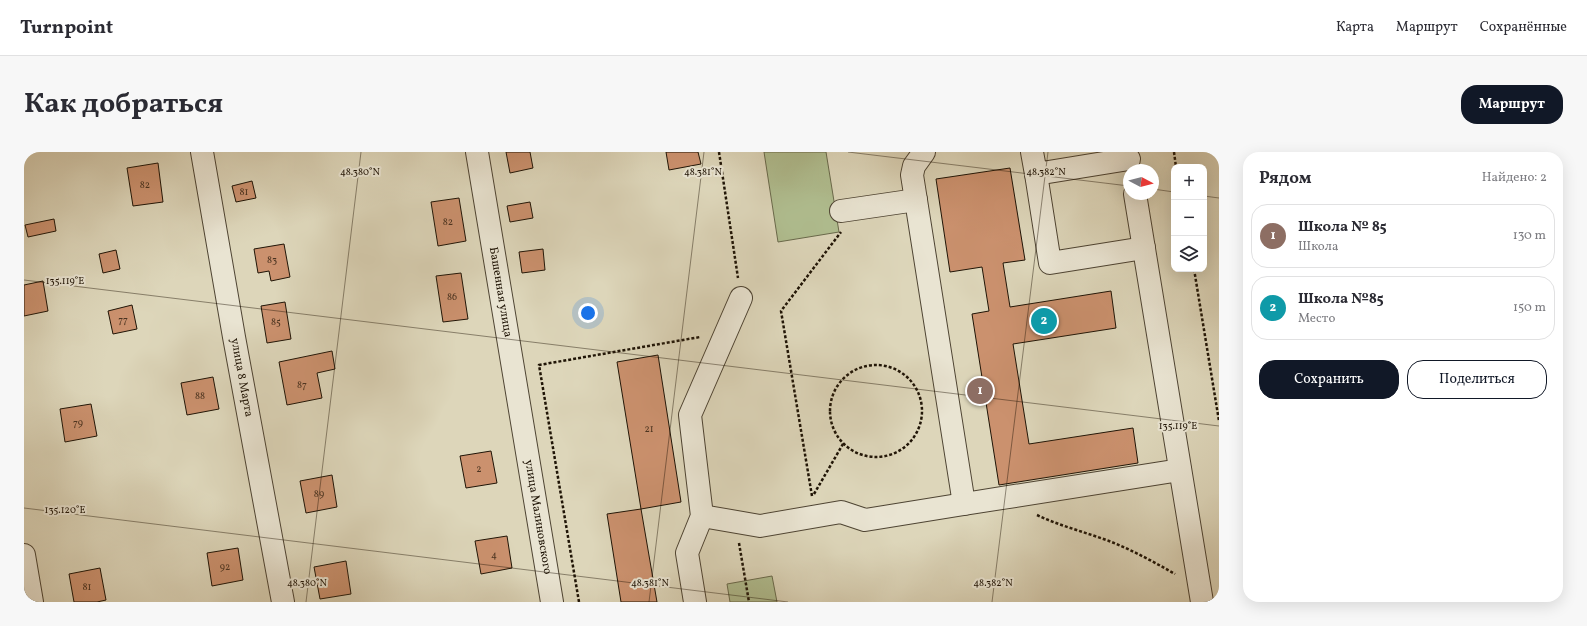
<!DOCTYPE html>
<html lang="ru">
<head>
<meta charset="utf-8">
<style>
  body { margin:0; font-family:Vollkorn,serif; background:#f7f7f7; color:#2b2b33 }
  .controls { position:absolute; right:12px; top:12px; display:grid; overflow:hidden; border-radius:8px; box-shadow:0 4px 16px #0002 }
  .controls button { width:36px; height:36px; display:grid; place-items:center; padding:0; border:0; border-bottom:1px solid #e1e1e2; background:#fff; color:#2b2b33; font:20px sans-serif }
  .compass { position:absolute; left:1099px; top:12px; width:36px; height:36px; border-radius:50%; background:#fff; box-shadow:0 4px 16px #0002; rotate:97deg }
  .you { position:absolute; left:564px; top:161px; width:14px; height:14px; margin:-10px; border:3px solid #fff; border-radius:50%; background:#1a73e8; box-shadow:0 0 0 6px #1a73e833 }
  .badge { display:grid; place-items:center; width:26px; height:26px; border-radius:50%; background:#111827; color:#fff; font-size:13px; font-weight:700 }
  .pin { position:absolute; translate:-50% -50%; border:2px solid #fff; box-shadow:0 1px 4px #0006 }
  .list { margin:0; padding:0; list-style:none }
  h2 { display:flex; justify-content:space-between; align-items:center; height:52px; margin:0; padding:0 16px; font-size:17px }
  h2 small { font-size:13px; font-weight:400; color:#7c7c81 }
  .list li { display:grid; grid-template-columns:26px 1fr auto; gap:12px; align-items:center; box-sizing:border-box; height:64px; margin:0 8px 8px; padding:0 8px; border:1px solid #e1e1e2; border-radius:16px }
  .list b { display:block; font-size:15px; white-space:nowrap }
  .list p { margin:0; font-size:13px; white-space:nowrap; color:#7c7c81 }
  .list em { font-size:13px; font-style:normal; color:#7c7c81 }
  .actions { display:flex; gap:8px; padding:12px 16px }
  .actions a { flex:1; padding:9px 0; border:1px solid #111827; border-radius:16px; text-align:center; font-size:14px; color:#111827 }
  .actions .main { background:#111827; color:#fff }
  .icon { flex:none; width:22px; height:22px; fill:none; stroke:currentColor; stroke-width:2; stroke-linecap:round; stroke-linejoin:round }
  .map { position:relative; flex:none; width:1195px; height:450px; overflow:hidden; border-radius:16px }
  header { display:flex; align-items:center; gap:24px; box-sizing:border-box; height:56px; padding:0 20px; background:#fff; border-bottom:1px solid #e1e1e2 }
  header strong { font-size:19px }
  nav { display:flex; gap:22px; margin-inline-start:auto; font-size:14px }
  .intro { display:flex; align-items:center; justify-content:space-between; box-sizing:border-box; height:96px; padding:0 24px }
  h1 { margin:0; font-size:28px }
  .button { padding:10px 18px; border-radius:16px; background:#111827; color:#fff; font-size:14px; font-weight:700 }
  main { display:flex; gap:24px; padding:0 24px }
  aside { flex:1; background:#fff; border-radius:16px; box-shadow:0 4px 16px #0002 }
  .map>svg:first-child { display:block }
  .green { fill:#b0be90; stroke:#68694b }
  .building { fill:#cb916e; stroke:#1f1406 }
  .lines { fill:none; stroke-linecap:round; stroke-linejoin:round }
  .minor-casing { stroke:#4e4433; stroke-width:24 }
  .path { stroke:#1f1406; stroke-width:2.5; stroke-dasharray:3 2; stroke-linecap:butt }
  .minor { stroke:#e9e4d2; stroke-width:22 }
  .ticks { fill:none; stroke:#1f1406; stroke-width:1; stroke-opacity:0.45 }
  .labels { text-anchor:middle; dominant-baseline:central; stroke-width:4; stroke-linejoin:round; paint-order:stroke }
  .number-label { font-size:10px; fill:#4a3320 }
  .street-label { font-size:12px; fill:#1f1406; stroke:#e9e4d2 }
  .ticks-label { font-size:10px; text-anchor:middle; fill:#1f1406; stroke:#e9e4d2; stroke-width:4; stroke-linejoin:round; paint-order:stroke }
</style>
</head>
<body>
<header>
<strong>Turnpoint</strong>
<nav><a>Карта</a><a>Маршрут</a><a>Сохранённые</a></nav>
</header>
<div class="intro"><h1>Как добраться</h1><a class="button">Маршрут</a></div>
<main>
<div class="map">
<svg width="1195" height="450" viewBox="0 0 1195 450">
  <rect width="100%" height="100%" fill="#ddd6ba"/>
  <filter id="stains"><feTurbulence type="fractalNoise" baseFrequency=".005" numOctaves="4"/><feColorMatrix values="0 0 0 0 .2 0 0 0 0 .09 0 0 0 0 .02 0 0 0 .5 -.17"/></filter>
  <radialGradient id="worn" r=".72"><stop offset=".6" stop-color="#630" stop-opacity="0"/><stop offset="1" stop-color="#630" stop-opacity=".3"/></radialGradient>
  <path class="green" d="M740 0H802L815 80 754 90Z
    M748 424 753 450H706L703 432Z"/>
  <path class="building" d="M482 0H506L509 16 486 21Z
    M642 0H674L677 12 645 18Z
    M134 11 139 50 109 54 103 16Z
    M986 16 1001 108 979 111 986 155 1087 139 1092 176 989 192 1005 292 1109 276 1114 311 975 333 948 162 965 159 958 115 926 120 912 27Z
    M228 29 232 46 212 50 208 34Z
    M435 46 442 89 414 94 407 50Z
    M506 50 509 66 486 70 483 54Z
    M30 67 32 79 4 85 1 73Z
    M260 92 266 125 247 129 245 119 234 121 230 97Z
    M519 97 521 118 498 121 495 100Z
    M92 98 96 117 79 121 75 102Z
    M437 121 444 167 419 170 412 124Z
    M19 129 24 159 0 164V133Z
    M261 150 267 187 243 191 237 154Z
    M108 153 113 177 89 182 84 159Z
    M308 199 311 217 293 221 298 246 263 253 255 210Z
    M634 203 657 350 617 357 593 210Z
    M189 225 195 257 163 263 157 231Z
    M67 252 73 284 41 290 36 257Z
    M467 299 473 331 442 336 436 304Z
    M308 323 313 355 282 361 276 329Z
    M617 357 633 450H597L583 362Z
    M483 384 488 416 457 422 451 389Z
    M214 396 219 428 188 434 183 401Z
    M322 409 327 442 296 447 290 415Z
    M76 416 82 448 73 450H50L45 422Z"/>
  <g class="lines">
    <defs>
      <g id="minor">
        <path id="s1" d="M178 0 210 185 259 450"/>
        <path id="s2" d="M453 0 528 450"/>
        <path d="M900 0 890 14 888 23 940 352 1156 318"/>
        <path d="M1008 0 1012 22 1105 7"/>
        <path d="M1012 22 1026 111 1120 96"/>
        <path d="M1111 42 1178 450"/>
        <path d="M817 59 892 48"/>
        <path d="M678 364 736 374 817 360 841 368 940 352"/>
        <path d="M0 403 8 450"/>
        <path d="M671 450 663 401 678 364 666 263 717 146"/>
      </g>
    </defs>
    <use href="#minor" class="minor-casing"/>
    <path class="path" d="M695 0 714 126
      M1150 0 1152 15
      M1170 117 1195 269
      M806 259a46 46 0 1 1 92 0a46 46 0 1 1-92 0Z
      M790 342 819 292
      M788 344 757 159 817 80
      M1013 363C1036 374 1061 380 1085 389 1108 398 1130 410 1151 422
      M715 391 725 450
      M555 450 515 213 676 185"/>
    <use href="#minor" class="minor"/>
  </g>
  <path class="ticks" d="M824 0 1105 34M1129 37 1150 40M1180 44 1195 46M0 128 1195 274M0 356 764 450M282 450 337 0M625 450 680 0M968 450 1024 0"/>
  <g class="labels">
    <g class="number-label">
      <text x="121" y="33">82</text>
      <text x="220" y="40">81</text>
      <text x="424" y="70">82</text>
      <text x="248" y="108">83</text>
      <text x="428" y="145">86</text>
      <text x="99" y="168">77</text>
      <text x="252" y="170">85</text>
      <text x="278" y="233">87</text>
      <text x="176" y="244">88</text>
      <text x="54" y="271">79</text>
      <text x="625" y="277">21</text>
      <text x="455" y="317">2</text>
      <text x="295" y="342">89</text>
      <text x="470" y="403">4</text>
      <text x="201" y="415">92</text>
      <text x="63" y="435">81</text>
    </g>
    <g class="street-label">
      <text stroke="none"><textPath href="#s2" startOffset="142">Башенная улица</textPath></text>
      <text stroke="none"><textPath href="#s1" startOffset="229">улица 8 Марта</textPath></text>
      <text stroke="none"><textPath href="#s2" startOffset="370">улица Малиновского</textPath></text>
    </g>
  </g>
  <g class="ticks-label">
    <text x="336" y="23">48.380°N</text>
    <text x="679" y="23">48.381°N</text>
    <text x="1022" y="23">48.382°N</text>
    <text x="41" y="132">135.119°E</text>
    <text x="1154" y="277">135.119°E</text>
    <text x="41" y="361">135.120°E</text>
    <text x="283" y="434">48.380°N</text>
    <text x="626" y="434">48.381°N</text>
    <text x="969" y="434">48.382°N</text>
  </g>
  <rect width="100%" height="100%" filter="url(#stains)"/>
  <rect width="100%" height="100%" fill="url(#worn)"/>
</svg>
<div class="controls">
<button>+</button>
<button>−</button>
<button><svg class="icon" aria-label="layers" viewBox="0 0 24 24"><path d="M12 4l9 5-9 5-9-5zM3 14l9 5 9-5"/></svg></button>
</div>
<svg class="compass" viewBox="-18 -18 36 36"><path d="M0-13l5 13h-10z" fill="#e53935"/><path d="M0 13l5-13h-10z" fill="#7c7c81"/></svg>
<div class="you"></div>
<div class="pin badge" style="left:956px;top:239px;background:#8d6e63">1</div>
<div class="pin badge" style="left:1020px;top:169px;background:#0f9aa8">2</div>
</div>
<aside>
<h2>Рядом<small>Найдено: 2</small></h2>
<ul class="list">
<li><span class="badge" style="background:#8d6e63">1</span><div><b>Школа № 85</b><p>Школа</p></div><em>130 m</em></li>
<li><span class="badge" style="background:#0f9aa8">2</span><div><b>Школа №85</b><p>Место</p></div><em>150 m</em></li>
</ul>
<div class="actions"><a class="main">Сохранить</a><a>Поделиться</a></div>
</aside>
</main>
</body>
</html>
